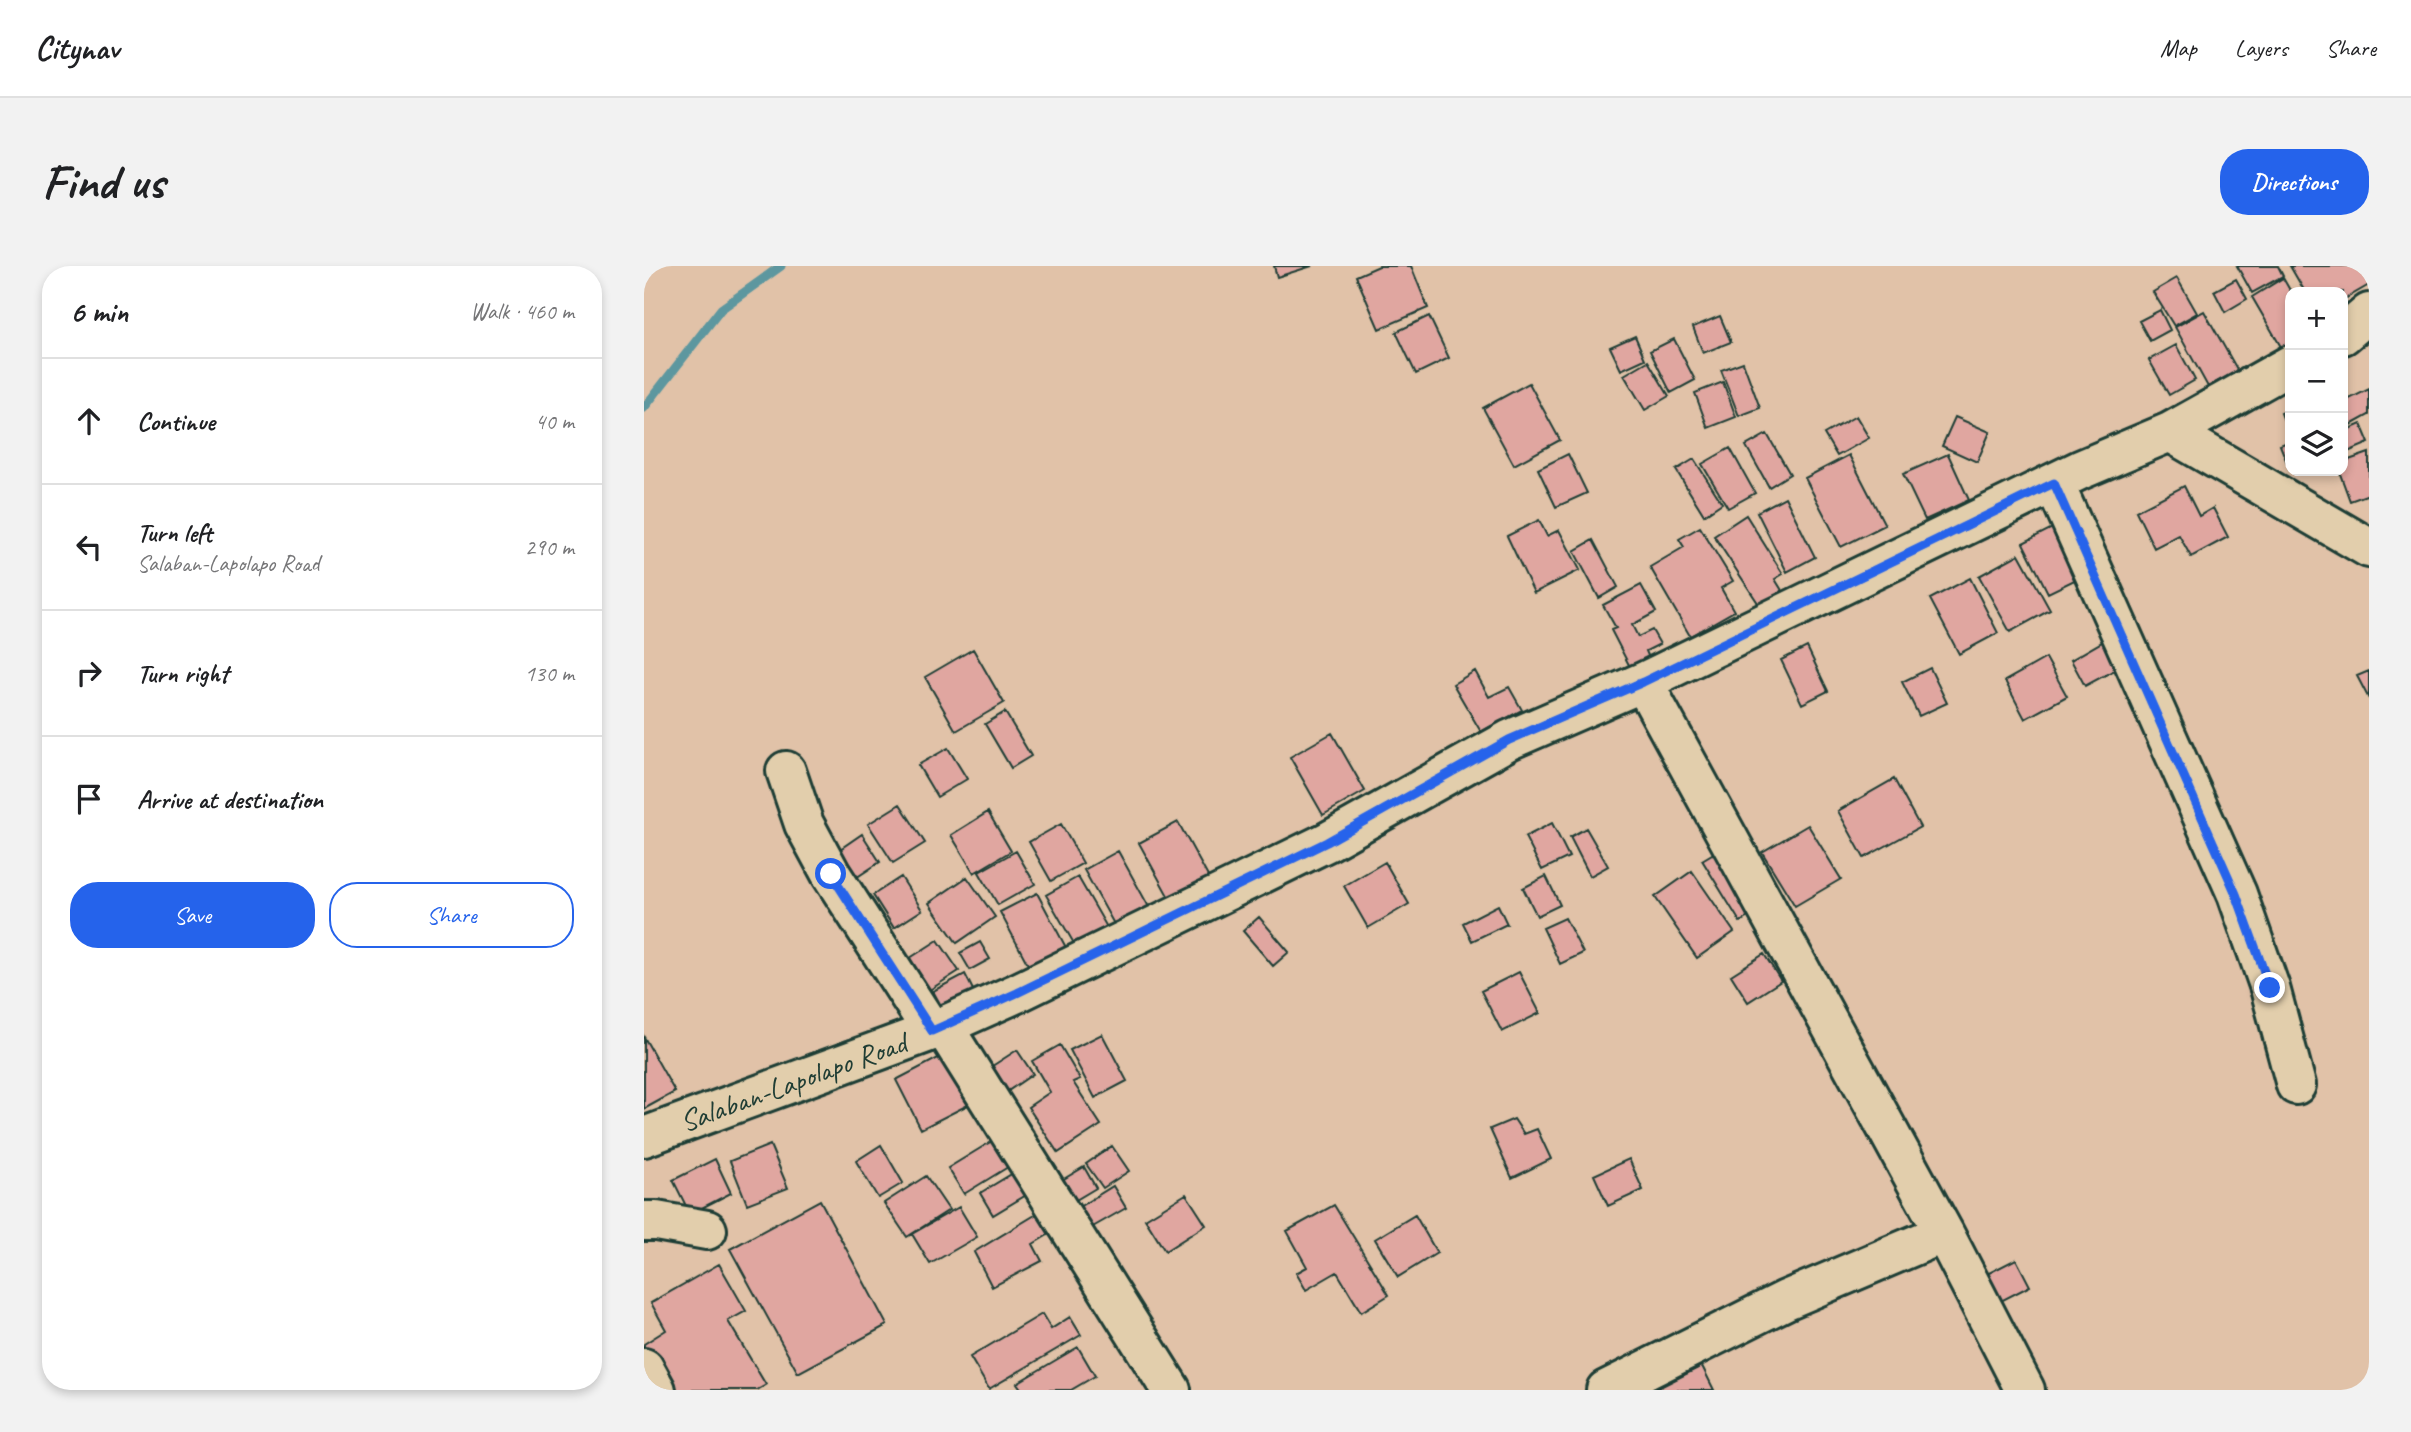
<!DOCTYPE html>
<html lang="en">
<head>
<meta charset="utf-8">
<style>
  body { margin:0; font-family:Caveat,sans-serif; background:#f2f2f2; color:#202124 }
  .controls { position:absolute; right:21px; top:21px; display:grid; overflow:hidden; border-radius:14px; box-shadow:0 4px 10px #0003 }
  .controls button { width:63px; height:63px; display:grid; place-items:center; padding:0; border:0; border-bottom:2px solid #e0e0e0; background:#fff; color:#202124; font:35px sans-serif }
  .stop { position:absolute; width:21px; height:21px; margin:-16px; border:5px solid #2563eb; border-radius:50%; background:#fff }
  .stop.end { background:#2563eb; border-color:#fff; box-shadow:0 2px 7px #0008 }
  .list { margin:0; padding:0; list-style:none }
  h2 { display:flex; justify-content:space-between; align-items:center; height:91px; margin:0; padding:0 28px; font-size:30px }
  h2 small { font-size:23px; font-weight:400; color:#757577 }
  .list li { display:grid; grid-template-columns:46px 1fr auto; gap:21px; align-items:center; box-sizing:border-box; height:126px; padding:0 28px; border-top:2px solid #e0e0e0 }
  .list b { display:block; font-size:26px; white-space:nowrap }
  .list p { margin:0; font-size:23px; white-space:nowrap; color:#757577 }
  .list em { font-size:23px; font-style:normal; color:#757577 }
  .actions { display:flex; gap:14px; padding:21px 28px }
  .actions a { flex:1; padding:16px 0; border:2px solid #2563eb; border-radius:28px; text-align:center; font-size:24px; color:#2563eb }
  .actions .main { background:#2563eb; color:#fff }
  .icon { flex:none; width:38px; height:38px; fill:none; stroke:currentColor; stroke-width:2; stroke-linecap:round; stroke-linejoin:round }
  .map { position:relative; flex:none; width:1725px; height:1124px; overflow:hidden; border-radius:28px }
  header { display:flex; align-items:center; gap:42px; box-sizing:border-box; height:98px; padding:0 35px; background:#fff; border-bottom:2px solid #e0e0e0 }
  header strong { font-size:33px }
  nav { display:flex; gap:38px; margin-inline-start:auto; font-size:24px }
  .intro { display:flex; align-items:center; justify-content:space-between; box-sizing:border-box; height:168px; padding:0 42px }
  h1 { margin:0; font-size:49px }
  .button { padding:18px 32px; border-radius:28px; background:#2563eb; color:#fff; font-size:24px; font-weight:700 }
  main { display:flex; gap:42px; padding:0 42px }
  aside { flex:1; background:#fff; border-radius:28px; box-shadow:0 4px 10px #0003 }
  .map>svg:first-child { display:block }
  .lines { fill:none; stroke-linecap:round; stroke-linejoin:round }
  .stream { stroke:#5d979f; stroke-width:9 }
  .building { fill:#e0a6a0; stroke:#1f3d34; stroke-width:2 }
  .minor-casing { stroke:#1f3d34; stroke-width:44 }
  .minor { stroke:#e2ceac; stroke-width:38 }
  .route { stroke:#2563eb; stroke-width:9 }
  .labels { text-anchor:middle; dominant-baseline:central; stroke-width:5; stroke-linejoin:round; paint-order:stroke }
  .street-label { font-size:30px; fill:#1f3d34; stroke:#e2ceac }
</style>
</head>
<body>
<header>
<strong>Citynav</strong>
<nav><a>Map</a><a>Layers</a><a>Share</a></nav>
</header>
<div class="intro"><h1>Find us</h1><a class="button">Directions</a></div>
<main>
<aside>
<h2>6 min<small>Walk · 460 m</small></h2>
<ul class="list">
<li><svg class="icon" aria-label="ahead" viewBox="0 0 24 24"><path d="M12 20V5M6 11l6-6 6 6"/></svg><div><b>Continue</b></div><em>40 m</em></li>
<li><svg class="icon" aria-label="left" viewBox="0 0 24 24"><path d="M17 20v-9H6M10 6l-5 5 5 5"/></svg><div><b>Turn left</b><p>Salaban-Lapolapo Road</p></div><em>290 m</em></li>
<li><svg class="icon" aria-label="right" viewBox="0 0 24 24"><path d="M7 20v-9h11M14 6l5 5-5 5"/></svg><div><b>Turn right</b></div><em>130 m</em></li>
<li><svg class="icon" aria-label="arrive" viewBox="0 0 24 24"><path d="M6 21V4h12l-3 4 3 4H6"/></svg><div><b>Arrive at destination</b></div></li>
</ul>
<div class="actions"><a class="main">Save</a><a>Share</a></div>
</aside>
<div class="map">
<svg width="1725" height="1124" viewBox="0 0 1725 1124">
  <rect width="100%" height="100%" fill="#e1c2a8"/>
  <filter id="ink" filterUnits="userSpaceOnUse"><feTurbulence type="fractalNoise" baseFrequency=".0143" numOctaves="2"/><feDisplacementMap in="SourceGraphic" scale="14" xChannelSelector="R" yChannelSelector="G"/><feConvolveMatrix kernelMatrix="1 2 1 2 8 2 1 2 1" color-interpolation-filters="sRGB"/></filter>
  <g filter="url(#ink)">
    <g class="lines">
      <path class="stream" d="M0 142 77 43 137 0"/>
    </g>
    <path class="building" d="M630 0H668L633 11Z
      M735 0H767L784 42 735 63 712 10Z
      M1593 0H1634L1639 10 1608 27Z
      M1646 0H1725V19L1699 34V26H1661Z
      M1533 12 1553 47 1530 60 1509 26Z
      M1639 12 1647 26 1646 83 1640 86 1608 31Z
      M1592 13 1603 33 1581 46 1570 25Z
      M1516 44 1526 64 1506 75 1495 55Z
      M1560 45 1594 105 1564 121 1531 61Z
      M785 50 805 92 772 108 752 66Z
      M1076 50 1087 76 1059 87 1049 61Z
      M991 70 1001 93 977 104 966 81Z
      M1030 73 1051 114 1027 127 1006 85Z
      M1532 79 1551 114 1525 129 1505 94Z
      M1004 95 1025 130 1001 144 980 109Z
      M1099 96 1116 142 1095 150 1077 104Z
      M1079 116 1092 151 1064 162 1051 127Z
      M885 117 916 174 870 199 839 142Z
      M1725 123V149L1705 160 1699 147V136Z
      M1646 143V170L1637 147Z
      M1212 150 1225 172 1193 190 1180 168Z
      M1311 151 1346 166 1333 196 1298 180Z
      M1717 158 1725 177 1699 188V166Z
      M1123 168 1146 208 1125 221 1102 180Z
      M1646 175V204L1636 179Z
      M1086 182 1111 227 1084 242 1058 198Z
      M1725 187V228L1706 235 1695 205H1699V196Z
      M924 188 943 227 912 241 894 203Z
      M1304 188 1325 234 1281 254 1259 208Z
      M1205 189 1241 259 1197 281 1161 212Z
      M1050 193 1078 237 1060 249 1032 204Z
      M1540 220 1555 250 1569 242 1584 271 1547 291 1535 269 1510 282 1492 245Z
      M1141 231 1171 291 1143 306 1113 246Z
      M1102 249 1139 308 1131 313 1142 331 1120 346 1070 270Z
      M895 254 903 270 915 264 936 304 890 327 863 270Z
      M1422 255 1447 306 1404 327 1379 277Z
      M1056 261 1089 315 1077 322 1090 345 1046 370 1006 301 1040 281 1035 273Z
      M949 274 974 321 955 332 930 285Z
      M1375 288 1406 344 1366 366 1335 310Z
      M1326 312 1354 367 1315 388 1286 333Z
      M997 319 1012 346 988 359 994 371 1008 364 1016 378 1002 385 1005 392 986 401 967 364 972 362 959 339Z
      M1465 372 1480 399 1441 420 1427 394Z
      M1163 381 1184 425 1158 438 1137 394Z
      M329 383 360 437 312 465 281 411Z
      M1402 392 1423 430 1381 453 1361 415Z
      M1286 402 1303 437 1275 450 1258 416Z
      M831 405 845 431 865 421 878 444 837 466 809 418Z
      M1725 405V433L1713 410Z
      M361 446 387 490 367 502 341 458Z
      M688 467 721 525 679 549 646 491Z
      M304 482 323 513 293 531 274 499Z
      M1250 513 1276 561 1220 592 1194 545Z
      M256 538 281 577 249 597 224 558Z
      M344 546 367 585 330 607 307 569Z
      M534 556 567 616 528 637 495 577Z
      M908 557 925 591 898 604 881 571Z
      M417 558 439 597 407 615 385 576Z
      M1164 559 1197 613 1151 640 1118 586Z
      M942 562 964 600 946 610 926 571Z
      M218 568 236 596 204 617 186 590Z
      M1078 582 1116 644 1096 656 1058 594Z
      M372 585 391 618 354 639 335 606Z
      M474 585 505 641 471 660 440 604Z
      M741 596 765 638 724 662 700 620Z
      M1048 605 1090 666 1053 692 1011 631Z
      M902 610 916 639 893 650 879 622Z
      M257 611 278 644 250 662 229 629Z
      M323 611 351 651 313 677 285 637Z
      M434 611 464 663 432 681 402 629Z
      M393 627 426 689 389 708 356 646Z
      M854 639 863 658 828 675 819 657Z
      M615 651 645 686 629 700 599 665Z
      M921 652 939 687 916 698 899 662Z
      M294 674 315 705 284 725 263 694Z
      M336 676 346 693 326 704 316 687Z
      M1120 688 1137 715 1104 736 1087 709Z
      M875 706 896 747 858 766 837 725Z
      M321 708 331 728 300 745 289 725Z
      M458 768 483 815 451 832 426 784Z
      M0 771 31 826 0 843Z
      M416 779 436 813 429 816 457 859 414 887 384 841 406 826 388 795Z
      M373 784 389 808 358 829 342 804Z
      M298 790 324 839 277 863 252 814Z
      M870 853 880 868 893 863 907 893 868 912 846 863Z
      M348 875 364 901 320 928 304 902Z
      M126 879 144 922 103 938 86 895Z
      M237 879 259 917 234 932 212 895Z
      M468 880 485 905 459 922 442 898Z
      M71 893 87 927 46 948 29 914Z
      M985 893 999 924 964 940 950 909Z
      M440 901 452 922 420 941 408 920Z
      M371 906 384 928 349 949 336 927Z
      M282 910 305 944 263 971 240 937Z
      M469 920 482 942 447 962 435 941Z
      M542 928 562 959 521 985 501 953Z
      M176 934 243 1059 154 1107 86 983Z
      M690 939 745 1029 717 1046 693 1006 662 1024 652 1007 663 1001 643 965Z
      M315 941 333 971 286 998 268 968Z
      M396 946 409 966 389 978 398 995 348 1021 330 986Z
      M771 949 793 987 754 1011 731 973Z
      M1372 993 1386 1020 1357 1035 1343 1008Z
      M75 998 102 1045 84 1055 122 1119 113 1124H20L0 1092V1078L22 1064 7 1037Z
      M398 1048 407 1063 426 1051 437 1069 345 1123 326 1091Z
      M434 1081 451 1110 427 1124H378L373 1117Z
      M1058 1100 1070 1124H1010Z"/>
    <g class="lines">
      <defs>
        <path id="minor" d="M1699 69 1725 47
          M1526 166 1646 99
          M1410 217 1593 628 1626 722 1652 819
          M999 416 1300 967 1381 1124
          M142 505 160 558 187 608 288 765
          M299 760 527 1124
          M0 871 288 765 373 727 683 576 865 474 999 416 1436 204 1526 166 1725 282
          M0 955H12L63 964
          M0 1102 12 1124
          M962 1124 1142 1034 1300 967"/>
      </defs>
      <use href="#minor" class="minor-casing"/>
      <use href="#minor" class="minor"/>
    </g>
  </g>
  <g class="lines" filter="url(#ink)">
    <path class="route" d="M187 608 288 765 373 727 683 576 865 474 999 416 1410 217 1592 628 1626 722"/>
  </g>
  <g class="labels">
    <g class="street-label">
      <text transform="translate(149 816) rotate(-20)">Salaban-Lapolapo Road</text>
    </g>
  </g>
</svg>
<div class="controls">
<button>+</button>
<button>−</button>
<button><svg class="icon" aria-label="layers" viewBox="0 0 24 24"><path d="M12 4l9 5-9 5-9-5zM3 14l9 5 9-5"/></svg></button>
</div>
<div class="stop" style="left:187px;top:608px"></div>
<div class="stop end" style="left:1626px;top:722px"></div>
</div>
</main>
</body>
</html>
